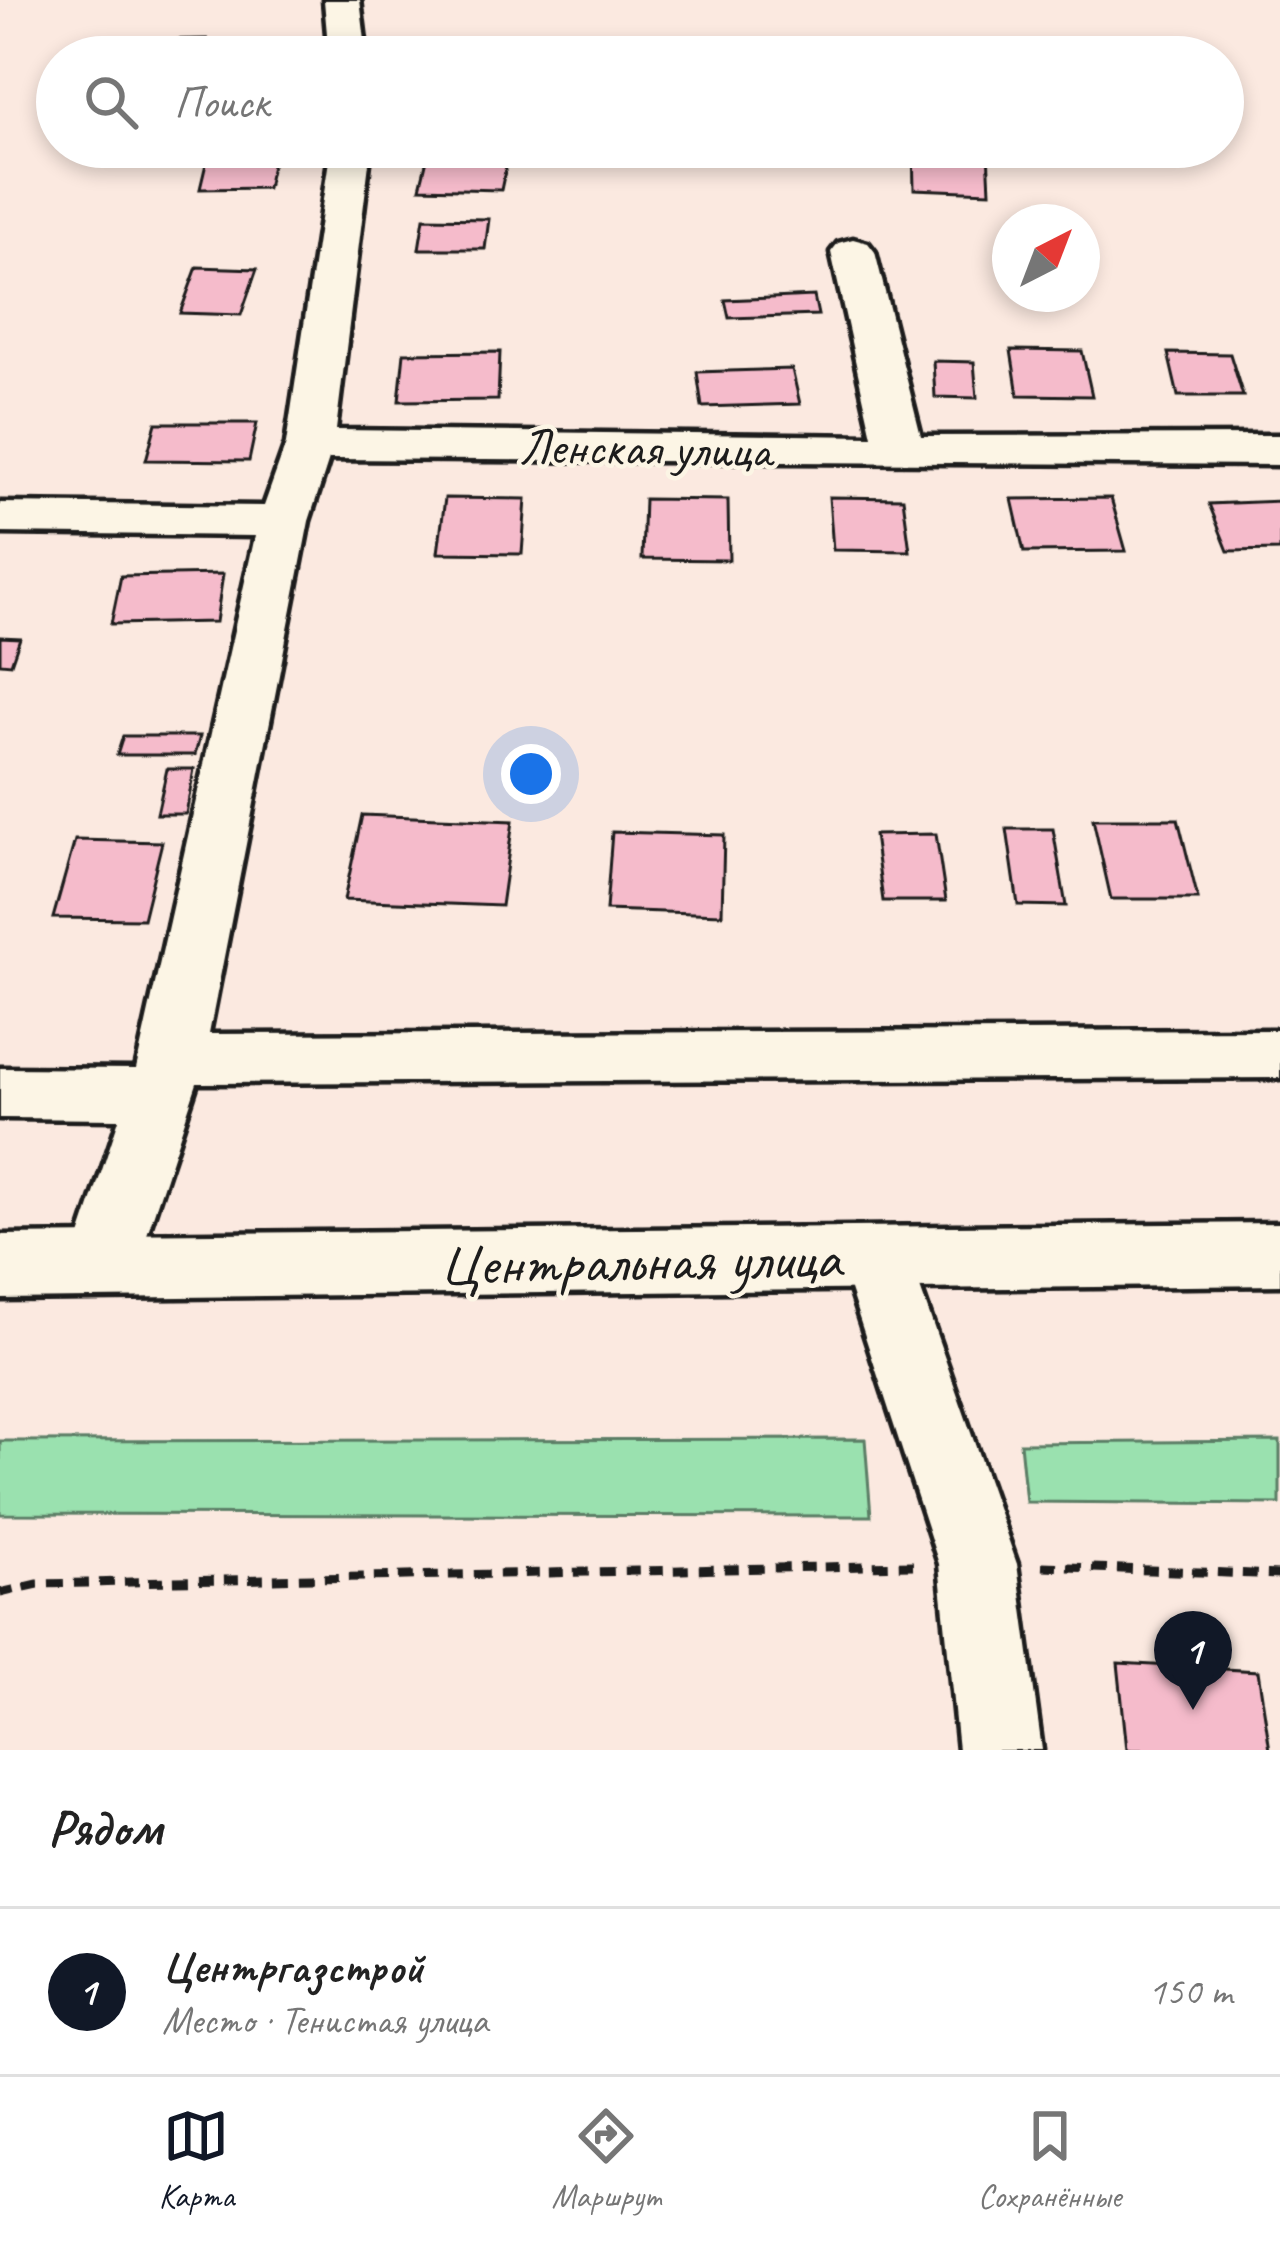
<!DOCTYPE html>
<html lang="ru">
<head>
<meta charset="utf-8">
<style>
  body { margin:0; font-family:Caveat,sans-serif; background:#f2f2f2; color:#222 }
  .compass { position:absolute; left:992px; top:204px; width:108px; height:108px; border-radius:50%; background:#fff; box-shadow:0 6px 18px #0003; rotate:42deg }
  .you { position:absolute; left:531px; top:774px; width:42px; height:42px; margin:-30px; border:9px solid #fff; border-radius:50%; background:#1a73e8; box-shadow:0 0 0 18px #1a73e833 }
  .badge { display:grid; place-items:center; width:78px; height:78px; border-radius:50%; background:#111827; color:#fff; font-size:39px; font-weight:700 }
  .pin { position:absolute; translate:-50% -99px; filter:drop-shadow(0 3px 6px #0008) }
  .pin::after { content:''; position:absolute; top:63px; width:42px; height:36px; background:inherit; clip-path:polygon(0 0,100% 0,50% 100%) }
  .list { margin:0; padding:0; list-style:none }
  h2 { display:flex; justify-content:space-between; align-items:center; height:156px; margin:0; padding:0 48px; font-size:51px }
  h2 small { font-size:39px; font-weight:400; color:#767676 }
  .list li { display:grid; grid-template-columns:78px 1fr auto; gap:36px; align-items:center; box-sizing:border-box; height:168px; padding:0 48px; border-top:3px solid #e0e0e0 }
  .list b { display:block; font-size:45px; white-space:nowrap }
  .list p { margin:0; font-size:39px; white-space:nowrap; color:#767676 }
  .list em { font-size:39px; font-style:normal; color:#767676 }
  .icon { flex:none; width:66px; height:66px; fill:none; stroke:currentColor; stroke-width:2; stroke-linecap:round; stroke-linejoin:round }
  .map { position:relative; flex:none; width:1280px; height:1750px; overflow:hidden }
  .search { position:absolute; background:#fff; box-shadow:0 6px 18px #0003; left:36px; right:36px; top:36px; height:132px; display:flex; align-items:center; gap:30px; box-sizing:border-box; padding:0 42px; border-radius:66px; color:#767676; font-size:45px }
  .sheet { height:324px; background:#fff }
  nav { display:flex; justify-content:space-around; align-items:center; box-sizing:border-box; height:168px; border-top:3px solid #e0e0e0; background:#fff; font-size:33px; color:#767676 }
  nav a { display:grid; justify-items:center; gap:6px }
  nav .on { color:#111827 }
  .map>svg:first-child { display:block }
  .green { fill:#9ae1af; stroke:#5b7e66; stroke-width:3 }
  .building { fill:#f5bbcb; stroke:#1c1c1c; stroke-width:3 }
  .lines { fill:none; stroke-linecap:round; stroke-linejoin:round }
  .street-casing { stroke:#1c1c1c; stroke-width:9 }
  .secondary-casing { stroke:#1c1c1c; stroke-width:9 }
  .path { stroke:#1c1c1c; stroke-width:9; stroke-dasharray:15 10; stroke-linecap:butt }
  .street { fill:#fcf5e5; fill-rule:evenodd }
  .secondary { fill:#fcf5e5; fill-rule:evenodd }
  .labels { text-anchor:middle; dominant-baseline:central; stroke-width:9; stroke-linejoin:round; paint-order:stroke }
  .far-street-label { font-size:51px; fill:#1c1c1c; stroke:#fcf5e5 }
  .street-label { font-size:60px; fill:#1c1c1c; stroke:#fcf5e5 }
</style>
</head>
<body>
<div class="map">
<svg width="1280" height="1750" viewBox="0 0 1280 1750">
  <rect width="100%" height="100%" fill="#fbe9e0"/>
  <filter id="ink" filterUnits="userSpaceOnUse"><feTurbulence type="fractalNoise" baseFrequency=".00833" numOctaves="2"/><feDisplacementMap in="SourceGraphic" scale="24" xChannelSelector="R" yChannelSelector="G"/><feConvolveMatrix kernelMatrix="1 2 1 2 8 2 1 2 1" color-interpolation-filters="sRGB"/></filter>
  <g filter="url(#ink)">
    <path class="green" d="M865 1439 871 1516 0 1514V1441Z
      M1280 1441V1504L1026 1502 1020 1443Z"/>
    <path class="building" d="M206 39 201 57H136L141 40Z
      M913 149 988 152 990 192 914 189Z
      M209 151H275L267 188 200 189Z
      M428 155 508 157 501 190 420 188Z
      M424 218 489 219 485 249H419Z
      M197 267 257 269 241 315 180 313Z
      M814 296 818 315 729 318 725 300Z
      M1011 350 1082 351 1092 396 1018 395Z
      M500 352 498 400 399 401 404 353Z
      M1168 353 1230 354 1243 396H1178Z
      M933 361 974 362 977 398 935 397Z
      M792 369 800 404 702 407 697 372Z
      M156 423H257L249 461 146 460Z
      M829 497 903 498 910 551 833 550Z
      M445 498 526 499 522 554 438 553Z
      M1111 498 1126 551 1024 552 1012 499Z
      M644 499 728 500 729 560 642 559Z
      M1280 501V550L1228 551 1209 504Z
      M223 574 216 622 111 624 121 576Z
      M0 637 20 638 11 664 0 663Z
      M123 736H200L195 755H117Z
      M167 769H194L186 814H157Z
      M362 815 513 821 501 906 344 900Z
      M1093 819H1178L1198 899H1111Z
      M1007 829H1053L1066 906 1018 905Z
      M612 832 724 835 722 914 606 910Z
      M936 834 946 901H883L874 835Z
      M75 840 162 842 143 919 53 918Z
      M1118 1663 1258 1671 1270 1750H1127Z"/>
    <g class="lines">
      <defs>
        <path id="street" d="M324 0H360L367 57H329Z
          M331 147H371L336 430 872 436 831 252 838 243 853 239 868 243 875 252 921 436 1280 435V465L329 459 309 521 209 1034 1280 1030V1078L197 1083 130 1286 105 1295 80 1286 70 1266 119 1119 0 1118V1068L136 1069 255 536 0 533V503L264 506 286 444Z
          M875 1230 900 1239 910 1259 1017 1564 1042 1750H958L939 1564 840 1259 850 1239Z"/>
        <path id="secondary" d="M1280 1223V1285L0 1299V1235Z"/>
      </defs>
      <use href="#street" class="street-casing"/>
      <use href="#secondary" class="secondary-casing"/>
      <path class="path" d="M1042 1566 1280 1575
        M0 1593 38 1584 913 1565"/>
      <use href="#street" class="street"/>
      <use href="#secondary" class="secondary"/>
    </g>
  </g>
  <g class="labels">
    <g class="far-street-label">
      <text transform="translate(645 448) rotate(1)">Ленская улица</text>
    </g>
    <g class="street-label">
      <text transform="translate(640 1261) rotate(-1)">Центральная улица</text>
    </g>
  </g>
</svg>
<svg class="compass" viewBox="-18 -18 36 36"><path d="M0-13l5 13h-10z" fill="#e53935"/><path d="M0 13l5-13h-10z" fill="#767676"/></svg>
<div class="you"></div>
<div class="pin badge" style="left:1193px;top:1710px">1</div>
<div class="search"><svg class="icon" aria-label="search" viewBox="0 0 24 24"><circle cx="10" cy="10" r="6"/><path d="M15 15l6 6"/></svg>Поиск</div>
</div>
<section class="sheet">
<h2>Рядом<small></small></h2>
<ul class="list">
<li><span class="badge">1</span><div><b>Центргазстрой</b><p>Место · Тенистая улица</p></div><em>150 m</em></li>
</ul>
</section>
<nav>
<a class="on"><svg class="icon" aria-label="map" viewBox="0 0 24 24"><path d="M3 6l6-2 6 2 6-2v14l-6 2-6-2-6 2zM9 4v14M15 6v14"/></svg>Карта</a>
<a><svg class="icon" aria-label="directions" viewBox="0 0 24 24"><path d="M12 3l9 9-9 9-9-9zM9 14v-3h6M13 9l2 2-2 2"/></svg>Маршрут</a>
<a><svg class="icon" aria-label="saved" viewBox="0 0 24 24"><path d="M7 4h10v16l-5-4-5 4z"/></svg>Сохранённые</a>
</nav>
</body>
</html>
